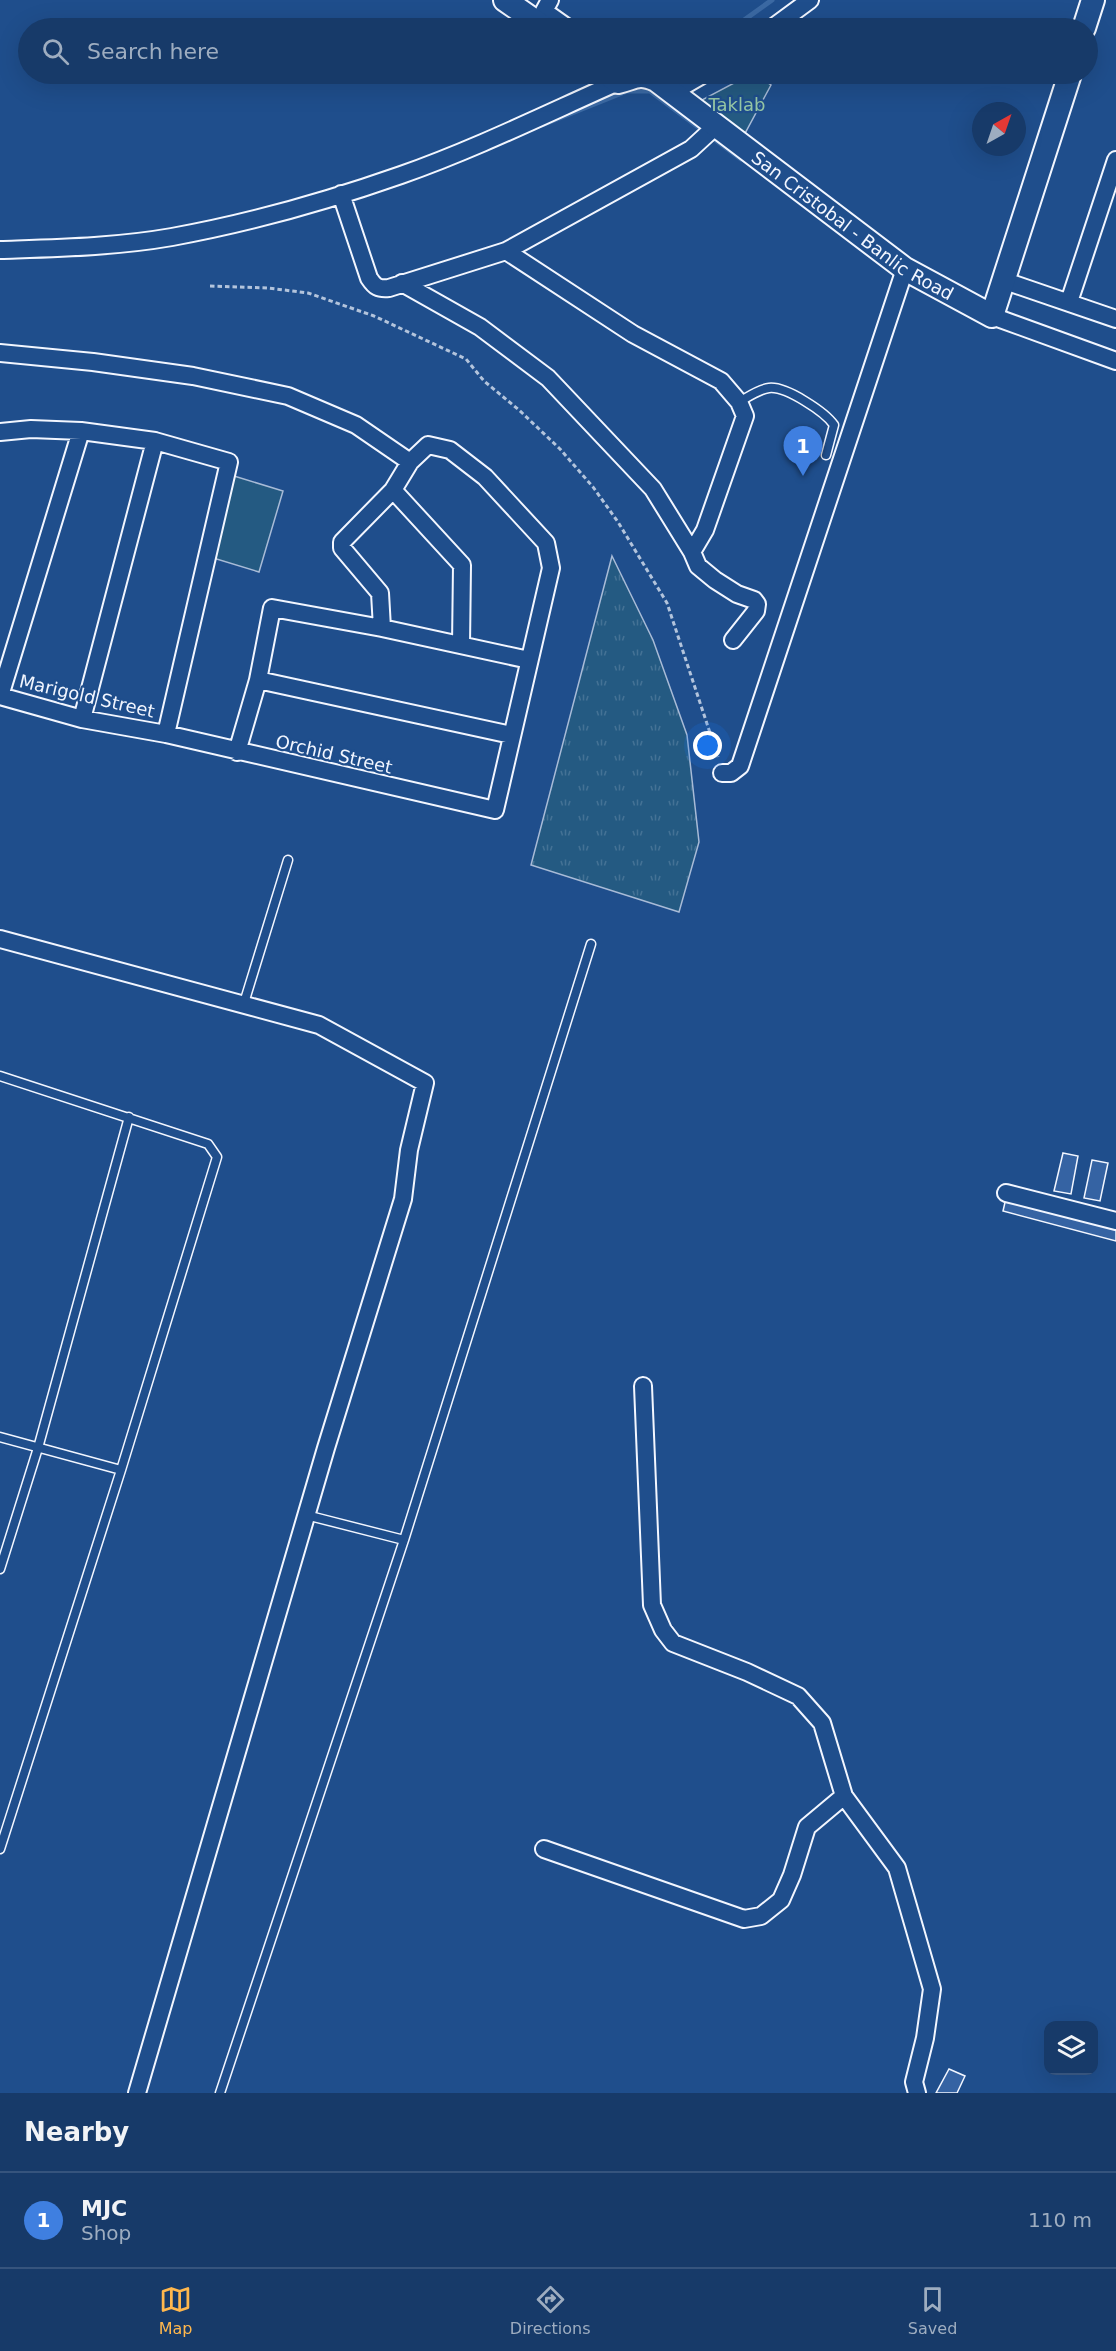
<!DOCTYPE html>
<html lang="en">
<head>
<meta charset="utf-8">
<style>
  body { margin:0; font-family:"DejaVu Sans",sans-serif; background:#244571; color:#f1f3f6 }
  .controls { position:absolute; right:18px; bottom:18px; display:grid; overflow:hidden; border-radius:12px; box-shadow:0 6px 24px #0002 }
  .controls button { width:54px; height:54px; display:grid; place-items:center; padding:0; border:0; border-bottom:2px solid #36547d; background:#173a69; color:#f1f3f6; font:30px sans-serif }
  .compass { position:absolute; left:972px; top:102px; width:54px; height:54px; border-radius:50%; background:#173a69; box-shadow:0 6px 24px #0002; rotate:40deg }
  .you { position:absolute; left:708px; top:746px; width:21px; height:21px; margin:-15px; border:4px solid #fff; border-radius:50%; background:#1a73e8; box-shadow:0 0 0 9px #1a73e833 }
  .badge { display:grid; place-items:center; width:39px; height:39px; border-radius:50%; background:#ffb74d; color:#fff; font-size:20px; font-weight:700 }
  .pin { position:absolute; translate:-50% -50px; filter:drop-shadow(0 2px 3px #0008) }
  .pin::after { content:''; position:absolute; top:32px; width:21px; height:18px; background:inherit; clip-path:polygon(0 0,100% 0,50% 100%) }
  .list { margin:0; padding:0; list-style:none }
  h2 { display:flex; justify-content:space-between; align-items:center; height:78px; margin:0; padding:0 24px; font-size:26px }
  h2 small { font-size:20px; font-weight:400; color:#9eadc0 }
  .list li { display:grid; grid-template-columns:39px 1fr auto; gap:18px; align-items:center; box-sizing:border-box; height:96px; padding:0 24px; border-top:2px solid #36547d }
  .list b { display:block; font-size:22px; white-space:nowrap }
  .list p { margin:0; font-size:20px; white-space:nowrap; color:#9eadc0 }
  .list em { font-size:20px; font-style:normal; color:#9eadc0 }
  .icon { flex:none; width:33px; height:33px; fill:none; stroke:currentColor; stroke-width:2; stroke-linecap:round; stroke-linejoin:round }
  .map { position:relative; flex:none; width:1116px; height:2093px; overflow:hidden }
  .search { position:absolute; background:#173a69; box-shadow:0 6px 24px #0002; left:18px; right:18px; top:18px; height:66px; display:flex; align-items:center; gap:15px; box-sizing:border-box; padding:0 21px; border-radius:33px; color:#9eadc0; font-size:22px }
  .sheet { height:174px; background:#173a69 }
  nav { display:flex; justify-content:space-around; align-items:center; box-sizing:border-box; height:84px; border-top:2px solid #36547d; background:#173a69; font-size:16px; color:#9eadc0 }
  nav a { display:grid; justify-items:center; gap:3px }
  nav .on { color:#ffb74d }
  .map>svg:first-child { display:block }
  .grass { fill:url(#grass-tufts); stroke:#a8bbd7; stroke-width:1.5 }
  .park { fill:#245a82; stroke:#a8bbd7; stroke-width:1.5 }
  .lines { fill:none; stroke-linecap:round; stroke-linejoin:round }
  .stream { stroke:#3b69a3; stroke-width:5 }
  .building { fill:#3563a3; stroke:#f2f6ff; stroke-width:1.5 }
  .lane-casing { stroke:#f2f6ff; stroke-width:11 }
  .street-casing { stroke:#f2f6ff; stroke-width:20 }
  .secondary-casing { stroke:#f2f6ff; stroke-width:26 }
  .path { stroke:#b3c4dc; stroke-width:3; stroke-dasharray:4.5 3; stroke-linecap:butt }
  .lane { stroke:#1f4e8c; stroke-width:8 }
  .street { stroke:#1f4e8c; stroke-width:16 }
  .secondary { stroke:#1f4e8c; stroke-width:22 }
  .labels { text-anchor:middle; dominant-baseline:central; stroke-width:4.5; stroke-linejoin:round; paint-order:stroke }
  .park-label { font-size:18px; fill:#97c8a6; stroke:#1f4e8c }
  .street-label { font-size:18px; fill:#f2f6ff; stroke:#1f4e8c }
</style>
</head>
<body>
<div class="map">
<svg width="1116" height="2093" viewBox="0 0 1116 2093">
  <defs>
    <pattern id="grass-tufts" width="24" height="20" patternUnits="userSpaceOnUse" patternTransform="scale(1.5)"><rect width="24" height="20" fill="#245a82"/><path d="M3 7l-1-3M5 7V3M7 7l1-3M15 17l-1-3M17 17v-4M19 17l1-3" fill="none" stroke="#447295"/></pattern>
  </defs>
  <rect width="100%" height="100%" fill="#1f4e8c"/>
  <path class="grass" d="M612 556 653 640 687 735 699 842 679 912 531 865Z"/>
  <path class="park" d="M751 74H755L771 85 743 137 698 102Z
    M234 476 283 491 259 572 210 557Z"/>
  <g class="lines">
    <path class="stream" d="M733 28 772 0
      M542 125 627 91H650L741 159"/>
  </g>
  <path class="building" d="M1063 1153 1078 1156 1071 1194 1054 1191Z
    M1092 1160 1108 1163 1100 1201 1084 1198Z
    M1006 1198 1116 1226V1241L1003 1211Z
    M949 2069 965 2076 957 2093H936Z"/>
  <g class="lines">
    <defs>
      <path id="lane" d="M739 402C748 397 759 389 769 388 786 386 825 412 834 425L826 455
        M244 1003 288 860
        M0 1076 208 1144 217 1157 121 1470 0 1849
        M0 1437 121 1470
        M404 1540 591 944
        M0 1569 38 1448 129 1117
        M220 2093 404 1540 306 1515"/>
      <path id="street" d="M550 0 544 11 568 28
        M772 28 810 0
        M673 92 704 74
        M341 194 369 278C375 287 378 289 389 288L506 251 691 149 716 126
        M0 250C58 248 115 247 172 237 249 223 327 201 401 175 475 149 546 114 618 82
        M506 251 633 334 721 381 739 402 745 416 705 530 692 552
        M1002 280 1116 319
        M402 283 480 327 548 378 653 489 692 552 698 566 715 580 737 594 754 600 757 604 756 611 733 640
        M1069 302 1116 160
        M992 316 1116 361
        M0 353 93 362 193 376 288 396 356 425 410 462
        M81 431 0 696 82 719 166 734 495 810 551 568 546 543 485 477 450 450 428 445 410 462 393 490 342 542V548L380 593 382 628
        M0 432 31 429 81 431 155 441 229 462 166 734
        M393 490 462 565 461 645
        M258 680 511 735
        M82 719 155 441
        M237 752 258 680 272 608 382 628 529 660
        M722 773H731L740 766 905 269
        M0 939 319 1025 425 1083 409 1150 403 1199 326 1448 137 2093
        M1006 1193 1116 1221
        M643 1386 652 1605 663 1630 673 1643 747 1672 798 1696 822 1723 844 1796 897 1868 932 1989 925 2038 914 2082 917 2093
        M544 1849 744 1919 761 1916 781 1900 792 1875 807 1827 844 1796"/>
      <g id="secondary">
        <path d="M505 0 545 28"/>
        <path d="M1084 28 1093 0"/>
        <path id="s1" d="M607 74 618 82C635 78 638 72 656 80L905 269 992 316 1070 74"/>
      </g>
    </defs>
    <use href="#lane" class="lane-casing"/>
    <use href="#street" class="street-casing"/>
    <use href="#secondary" class="secondary-casing"/>
    <path class="path" d="M210 286 268 288 308 293 374 316 466 359 484 381 519 410 560 449 593 487 618 522 667 603 718 757"/>
    <use href="#lane" class="lane"/>
    <use href="#street" class="street"/>
    <use href="#secondary" class="secondary"/>
  </g>
  <g class="labels">
    <g class="park-label">
      <text x="737" y="104">Taklab</text>
    </g>
    <g class="street-label">
      <text stroke="none"><textPath href="#s1" startOffset="298">San Cristobal - Banlic Road</textPath></text>
      <text transform="translate(87 696) rotate(13)">Marigold Street</text>
      <text transform="translate(334 754) rotate(13)">Orchid Street</text>
    </g>
  </g>
</svg>
<div class="controls">
<button><svg class="icon" aria-label="layers" viewBox="0 0 24 24"><path d="M12 4l9 5-9 5-9-5zM3 14l9 5 9-5"/></svg></button>
</div>
<svg class="compass" viewBox="-18 -18 36 36"><path d="M0-13l5 13h-10z" fill="#e53935"/><path d="M0 13l5-13h-10z" fill="#9eadc0"/></svg>
<div class="you"></div>
<div class="pin badge" style="left:803px;top:476px;background:#3f7fe0">1</div>
<div class="search"><svg class="icon" aria-label="search" viewBox="0 0 24 24"><circle cx="10" cy="10" r="6"/><path d="M15 15l6 6"/></svg>Search here</div>
</div>
<section class="sheet">
<h2>Nearby<small></small></h2>
<ul class="list">
<li><span class="badge" style="background:#3f7fe0">1</span><div><b>MJC</b><p>Shop</p></div><em>110 m</em></li>
</ul>
</section>
<nav>
<a class="on"><svg class="icon" aria-label="map" viewBox="0 0 24 24"><path d="M3 6l6-2 6 2 6-2v14l-6 2-6-2-6 2zM9 4v14M15 6v14"/></svg>Map</a>
<a><svg class="icon" aria-label="directions" viewBox="0 0 24 24"><path d="M12 3l9 9-9 9-9-9zM9 14v-3h6M13 9l2 2-2 2"/></svg>Directions</a>
<a><svg class="icon" aria-label="saved" viewBox="0 0 24 24"><path d="M7 4h10v16l-5-4-5 4z"/></svg>Saved</a>
</nav>
</body>
</html>
